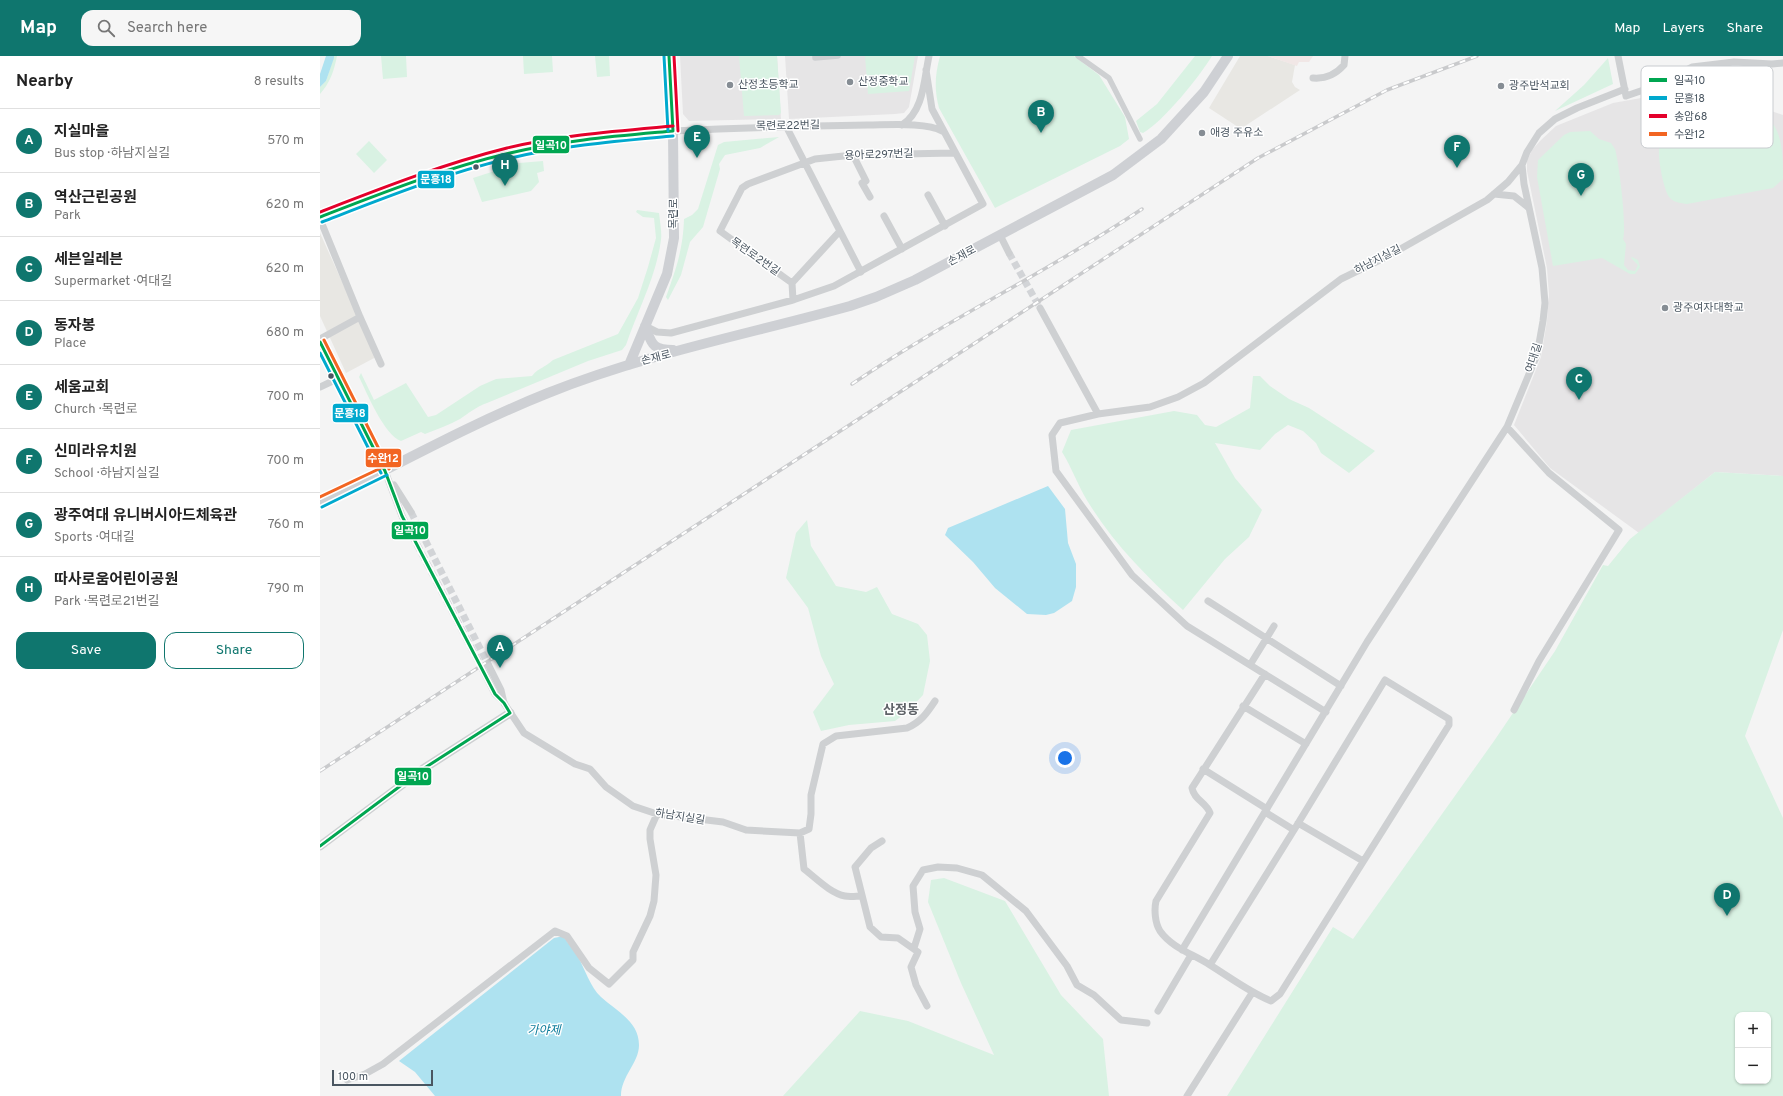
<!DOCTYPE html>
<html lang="en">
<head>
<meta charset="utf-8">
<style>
  body { margin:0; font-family:Overpass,"Noto Sans KR",sans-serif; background:#f6f6f6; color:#222 }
  .controls { position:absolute; right:12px; bottom:12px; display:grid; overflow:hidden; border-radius:8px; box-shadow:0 1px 3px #0004 }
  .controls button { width:36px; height:36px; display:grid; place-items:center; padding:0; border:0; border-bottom:1px solid #e0e0e0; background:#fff; color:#222; font:20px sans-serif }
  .scale { position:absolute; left:12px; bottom:10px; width:101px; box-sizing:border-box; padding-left:4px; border:2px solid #4a5661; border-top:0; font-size:11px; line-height:14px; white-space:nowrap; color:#4a5661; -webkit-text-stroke:3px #fff; paint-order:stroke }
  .you { position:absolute; left:745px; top:702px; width:14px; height:14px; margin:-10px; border:3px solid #fff; border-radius:50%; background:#1a73e8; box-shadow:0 0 0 6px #1a73e833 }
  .badge { display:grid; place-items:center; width:26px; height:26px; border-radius:50%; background:#0f766e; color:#fff; font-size:13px; font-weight:700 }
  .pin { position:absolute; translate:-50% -33px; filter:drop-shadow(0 1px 2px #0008) }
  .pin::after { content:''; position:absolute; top:21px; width:14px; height:12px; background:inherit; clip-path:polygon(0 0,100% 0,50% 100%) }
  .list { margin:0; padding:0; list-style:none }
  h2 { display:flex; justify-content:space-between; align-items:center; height:52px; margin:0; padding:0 16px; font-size:17px }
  h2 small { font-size:13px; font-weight:400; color:#767676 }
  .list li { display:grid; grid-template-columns:26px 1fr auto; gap:12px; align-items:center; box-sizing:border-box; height:64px; padding:0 16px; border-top:1px solid #e0e0e0 }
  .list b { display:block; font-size:15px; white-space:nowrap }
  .list p { margin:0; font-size:13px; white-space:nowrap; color:#767676 }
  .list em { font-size:13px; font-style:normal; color:#767676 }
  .actions { display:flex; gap:8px; padding:12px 16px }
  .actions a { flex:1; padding:9px 0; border:1px solid #0f766e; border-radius:12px; text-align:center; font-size:14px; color:#0f766e }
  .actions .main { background:#0f766e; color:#fff }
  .icon { flex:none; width:22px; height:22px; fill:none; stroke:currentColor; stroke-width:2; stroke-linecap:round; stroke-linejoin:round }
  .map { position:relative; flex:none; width:1463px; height:1040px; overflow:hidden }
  header { display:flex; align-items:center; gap:24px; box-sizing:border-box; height:56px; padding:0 20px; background:#0f766e; color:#fff }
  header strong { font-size:19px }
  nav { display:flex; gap:22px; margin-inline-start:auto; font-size:14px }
  .search { width:280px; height:36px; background:#f6f6f6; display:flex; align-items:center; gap:10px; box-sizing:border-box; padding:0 14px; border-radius:12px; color:#767676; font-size:15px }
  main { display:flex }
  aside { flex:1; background:#fff }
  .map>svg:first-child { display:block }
  .commercial { fill:#e8e7e3 }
  .education { fill:#e6e5e6 }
  .medical { fill:#f1e7e6 }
  .green { fill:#d9f2e3; fill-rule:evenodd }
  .water { fill:#aee2f0 }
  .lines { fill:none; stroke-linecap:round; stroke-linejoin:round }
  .minor-tunnel { stroke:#d2d4d7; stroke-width:7; stroke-dasharray:7 3.5; stroke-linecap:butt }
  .pedestrian { stroke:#ced0d2; stroke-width:5.5 }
  .minor { stroke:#ced0d2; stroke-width:7 }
  .tertiary { stroke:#ced0d2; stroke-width:9 }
  .secondary { stroke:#ced0d4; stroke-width:10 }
  .rail-casing { stroke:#c9cacc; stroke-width:3.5 }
  .rail { stroke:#fff; stroke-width:2; stroke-dasharray:6; stroke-linecap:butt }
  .bus-1-casing { stroke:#fff; stroke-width:6 }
  .bus-2-casing { stroke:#fff; stroke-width:6 }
  .bus-3-casing { stroke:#fff; stroke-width:6 }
  .bus-4-casing { stroke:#fff; stroke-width:6 }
  .bus-1 { stroke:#00a651; stroke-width:3 }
  .bus-2 { stroke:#00a9ce; stroke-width:3 }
  .bus-3 { stroke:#e4002b; stroke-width:3 }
  .bus-4 { stroke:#f26522; stroke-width:3 }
  .poi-dot { fill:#868d94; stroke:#fff; stroke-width:1.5 }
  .bus-dot { fill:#4a5661; stroke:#fff; stroke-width:1.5 }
  .labels { text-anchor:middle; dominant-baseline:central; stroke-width:3; stroke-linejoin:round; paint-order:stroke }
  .poi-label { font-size:11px; fill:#4a5661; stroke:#fff; text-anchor:start }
  .street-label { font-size:11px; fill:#4a5661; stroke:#fff }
  .water-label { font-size:12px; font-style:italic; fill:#0c7c9b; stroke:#fff }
  .quarter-label { font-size:13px; font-weight:bold; fill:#5f6368; stroke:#fff }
  .key { fill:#fff; stroke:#c9ccd0; stroke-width:1 }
  .key-label { font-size:11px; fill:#4a5661 }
  .line-badge { stroke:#fff; stroke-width:1.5 }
  .badge-label { font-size:11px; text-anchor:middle; font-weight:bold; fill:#fff }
</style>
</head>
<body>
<header>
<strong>Map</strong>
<div class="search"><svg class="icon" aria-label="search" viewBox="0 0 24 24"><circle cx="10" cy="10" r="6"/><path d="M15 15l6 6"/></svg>Search here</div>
<nav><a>Map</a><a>Layers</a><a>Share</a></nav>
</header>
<main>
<aside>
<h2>Nearby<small>8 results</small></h2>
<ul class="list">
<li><span class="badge">A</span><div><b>지실마을</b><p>Bus stop · 하남지실길</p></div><em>570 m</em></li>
<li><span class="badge">B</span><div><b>역산근린공원</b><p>Park</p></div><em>620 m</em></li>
<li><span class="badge">C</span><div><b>세븐일레븐</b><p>Supermarket · 여대길</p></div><em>620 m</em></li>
<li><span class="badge">D</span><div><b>동자봉</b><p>Place</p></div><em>680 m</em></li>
<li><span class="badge">E</span><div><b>세움교회</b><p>Church · 목련로</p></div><em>700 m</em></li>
<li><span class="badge">F</span><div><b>신미라유치원</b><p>School · 하남지실길</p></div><em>700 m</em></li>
<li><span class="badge">G</span><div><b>광주여대 유니버시아드체육관</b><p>Sports · 여대길</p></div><em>760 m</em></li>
<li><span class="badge">H</span><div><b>따사로움어린이공원</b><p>Park · 목련로21번길</p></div><em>790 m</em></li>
</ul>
<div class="actions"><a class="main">Save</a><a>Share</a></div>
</aside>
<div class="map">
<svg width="1463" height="1040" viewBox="0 0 1463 1040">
  <rect width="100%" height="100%" fill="#f4f4f4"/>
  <path class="commercial" d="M920 0H948L975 9 972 26 975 31 980 34 925 70 918 71 889 52Z
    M0 177 56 301 26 317 0 260Z"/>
  <path class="education" d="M360 0H457L461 63 369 65 363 58Z
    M465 0H598L589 51 584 57 575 58 469 63Z
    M1366 26 1463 59V420L1395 416 1319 477 1230 412 1194 369 1221 301 1227 265 1229 238 1227 212 1207 115V105L1212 94 1221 84 1236 70 1293 47 1338 39Z"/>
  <path class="medical" d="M948 0H993L989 6H979L977 10Z"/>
  <path class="green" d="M14 0H17C14 15 10 27 0 38V31L6 25Z
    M61 0H86L87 21 63 23Z
    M203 0H232L233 16 204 18Z
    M275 0H289L290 20 277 21Z
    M419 0H457L461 57 459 59 424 60Z
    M545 0H595L589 35 548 38Z
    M620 0H754L779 19 805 61 809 83 800 90 675 152 619 52C614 33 615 19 620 0Z
    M875 0H892C880 20 843 66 823 77L820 76 816 65 837 48Z
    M1288 2 1293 28 1235 55 1264 29Z
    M1444 60C1463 70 1463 101 1463 123L1453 132 1367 148C1361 147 1355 147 1350 142 1344 136 1338 104 1339 94 1339 85 1346 80 1353 75Z
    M1270 75 1279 83 1291 87 1295 93C1299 106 1307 172 1303 183L1306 188 1304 209 1308 214 1315 215 1318 209 1311 202 1312 201 1318 204 1320 211 1315 218H1310L1282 202 1233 210 1217 121 1218 104 1244 79 1250 76Z
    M459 81 440 92 405 99 399 108 400 113 383 171 370 186 361 219 348 244 346 241C356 213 363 194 364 163L372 159 378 153 398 89 404 86Z
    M49 85 67 104 54 117 36 98Z
    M223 105 224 115 217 117 219 126 211 135 162 146 153 122 199 107Z
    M317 154 339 157C340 166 342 176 341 184 336 221 318 254 306 289L302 294 268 305 167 347C156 351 149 357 140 363 129 369 117 373 105 378L101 376 81 385C64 379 47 337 39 321L41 317 54 344 86 327 108 361 116 359 160 330 176 323 212 320C218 312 226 311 233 304L298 278 318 242 328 211 336 182 334 162 323 161 316 156Z
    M933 320H940L950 330 969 343 989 352 1055 395 1029 417 1001 397 996 387 983 375 968 369 955 378 940 394 895 387 915 422 942 454 929 481 905 503 863 554C826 520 794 488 768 446 758 430 752 412 742 396L751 374 854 355 877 359 885 369 896 371 930 352Z
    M1395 416 1463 420V574L1425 680 1463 762V1040H907L1013 871 1033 883 1174 685 1235 595 1283 509 1288 510 1310 483ZM1418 959H1448V1025H1418Z
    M487 464 491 490 516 530 546 536 557 531 572 558 598 568 607 579 610 605 603 639 586 657 575 665 529 669 501 675 493 656 514 628 501 600 488 552 466 522 476 477Z
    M624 822 685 845 741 939 783 983 789 1040H463L540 955 588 965 674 999 641 927 608 846 611 824Z"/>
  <path class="water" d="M6 0H14V2L6 25 0 31V18Z
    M728 430 745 453 748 487 756 508V531L752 545 734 557 726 559 707 558 675 532 653 506 625 479 628 472Z
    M239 881H244C248 888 254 894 258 901 265 913 270 931 281 941 296 955 319 965 319 989 319 1007 301 1020 301 1040H115L95 1016 79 1005 234 882Z"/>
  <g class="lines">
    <path class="minor-tunnel" d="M689 197 720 252
      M91 456 169 610
      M82 460 163 614"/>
    <path class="pedestrian" d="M495 0V2L518 0
      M758 0 789 22 820 83"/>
    <path class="minor" d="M1298 0 1306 40 1338 29 1372 11 1414 6 1452 8 1463 7
      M993 22C1005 23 1016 18 1024 9L1025 0
      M582 69C604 55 604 23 609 0
      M466 70 541 216
      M353 75C418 72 483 70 548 69 567 69 607 66 622 75
      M533 99 546 125 542 127 550 141
      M1174 138 1194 140 1209 152
      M608 139 625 170
      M564 160 582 193
      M0 163 40 261 61 308
      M680 179 689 197
      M472 227 400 175 422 132 428 128 495 103 533 99 634 97
      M472 227 519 176
      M472 227 473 244
      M720 252 778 358
      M325 270 337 276 351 277 473 244 514 230 663 148 612 53 606 14
      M0 283 40 261
      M0 331 19 322
      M1187 371 1229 417 1299 474 1219 605 1194 654
      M65 415 82 460
      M74 429 91 456
      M888 545 1021 630
      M930 609 954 570
      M169 610 181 634 184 647 204 677 255 708 270 713 286 731 313 750 337 758 403 766 426 774 480 777 489 773 491 758V739L503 688 516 680 587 672C601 666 607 657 615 645
      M163 614 175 638 184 646
      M945 618 872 732C874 744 886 746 890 757L836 845C834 854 835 867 840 875 852 892 873 898 890 909 911 922 929 936 951 945L960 938 1129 669V663L1065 624 974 774 945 756
      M923 650 986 688
      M1006 656 867 570 812 519 736 415 732 379 740 367 778 358 830 351 858 341 884 327 1021 223 1068 200 1167 144 1188 126 1202 109
      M883 713 947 753
      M978 767 1043 805
      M480 777 484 813C496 822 510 837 525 840 530 841 537 840 542 840
      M562 785 551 792 535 811 550 871 561 881 578 882 598 896 591 911 596 929 607 950
      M594 892 600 873 595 856 593 830 603 814 618 811 637 812 662 819 706 855 747 910 757 929 774 939 801 964 827 967
      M862 894 1047 586 1187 371 1217 299 1223 265 1225 247 1222 212 1204 128 1202 109 1207 96 1219 77 1235 63 1257 52 1305 33
      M890 909 974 774
      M838 955 871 899
      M27 1024 45 1018 63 1008 235 875 247 880 269 912 289 928 313 904V896L330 860 334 845 336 819 330 783V774L337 758
      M867 1040 932 937"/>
    <path class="tertiary" d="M0 161C71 134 143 105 217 91 262 82 308 79 353 75
      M0 286 65 415
      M0 790 103 713 190 657"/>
    <path class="secondary" d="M325 270C332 288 332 294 353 294
      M309 309 347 218 354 182 353 75 349 0
      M0 447C75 410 150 368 228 337 325 298 429 278 530 250L556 241 595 224 793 119 841 83 884 36 908 0"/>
    <defs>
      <path id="rail" d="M532 328C626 264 728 216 822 153
        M0 715 938 102 1067 34 1157 0"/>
    </defs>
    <use href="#rail" class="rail-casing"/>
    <use href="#rail" class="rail"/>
    <defs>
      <path id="bus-1" d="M349 0 353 75
        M0 161C62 137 125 112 190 97 244 84 298 80 353 75
        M0 286 65 415 82 460 175 638 184 647 190 657
        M0 790 103 713 190 657"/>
      <path id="bus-2" d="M344 0 348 75
        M2 166C64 142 126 117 191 102 245 89 299 85 353 80
        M0 297 61 417
        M2 451 67 419"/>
      <path id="bus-3" d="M354 0 358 75
        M0 156C62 132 123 108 187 92 241 79 297 75 353 70"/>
      <path id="bus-4" d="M4 284 69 413
        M0 441 63 411"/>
    </defs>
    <use href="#bus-1" class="bus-1-casing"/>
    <use href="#bus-2" class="bus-2-casing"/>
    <use href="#bus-3" class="bus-3-casing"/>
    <use href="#bus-4" class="bus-4-casing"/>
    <use href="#bus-1" class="bus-1"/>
    <use href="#bus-2" class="bus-2"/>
    <use href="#bus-3" class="bus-3"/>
    <use href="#bus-4" class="bus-4"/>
  </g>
  <g class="poi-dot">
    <circle cx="530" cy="26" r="4"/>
    <circle cx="410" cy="29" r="4"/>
    <circle cx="1181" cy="30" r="4"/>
    <circle cx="882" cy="77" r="4"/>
    <circle cx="1345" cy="252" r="4"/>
  </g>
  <g class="bus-dot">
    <circle cx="156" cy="111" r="3.5"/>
    <circle cx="11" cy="320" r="3.5"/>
  </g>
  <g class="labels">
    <g class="poi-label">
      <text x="538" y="26">산정중학교</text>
      <text x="418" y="29">산정초등학교</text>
      <text x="1189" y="30">광주반석교회</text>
      <text x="890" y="77">애경 주유소</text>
      <text x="1353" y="252">광주여자대학교</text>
    </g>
    <g class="street-label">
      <text transform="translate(468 70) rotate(-1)">목련로22번길</text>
      <text transform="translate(559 99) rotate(-2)">용아로297번길</text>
      <text transform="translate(354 158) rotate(-90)">목련로</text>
      <text transform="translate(642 200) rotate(-28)">손재로</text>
      <text transform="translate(435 201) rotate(35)">목련로2번길</text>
      <text transform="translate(1058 204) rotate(-27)">하남지실길</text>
      <text transform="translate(336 302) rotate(-14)">손재로</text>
      <text transform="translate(1214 302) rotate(-72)">여대길</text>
      <text transform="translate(360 761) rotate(9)">하남지실길</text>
    </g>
    <g class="water-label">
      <text x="224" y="975">가야제</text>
    </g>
    <g class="quarter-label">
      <text x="581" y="655">산정동</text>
    </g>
  </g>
  <rect x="1321" y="10" width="132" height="82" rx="6" class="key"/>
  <rect x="1329" y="22" width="18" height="4" fill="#00a651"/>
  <rect x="1329" y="40" width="18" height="4" fill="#00a9ce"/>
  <rect x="1329" y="58" width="18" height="4" fill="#e4002b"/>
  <rect x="1329" y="76" width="18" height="4" fill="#f26522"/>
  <g class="key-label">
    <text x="1354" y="28">일곡10</text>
    <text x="1354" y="46">문흥18</text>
    <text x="1354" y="64">송암68</text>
    <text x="1354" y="82">수완12</text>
  </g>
  <g class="line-badge">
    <rect x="212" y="79" width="38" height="19" rx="4" fill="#00a651"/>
    <rect x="97" y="114" width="38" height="19" rx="4" fill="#00a9ce"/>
    <rect x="12" y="347" width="37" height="20" rx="4" fill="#00a9ce"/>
    <rect x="45" y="392" width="37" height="20" rx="4" fill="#f26522"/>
    <rect x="71" y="465" width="38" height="19" rx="4" fill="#00a651"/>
    <rect x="74" y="711" width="38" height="19" rx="4" fill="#00a651"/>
  </g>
  <g class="badge-label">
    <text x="231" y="93">일곡10</text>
    <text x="116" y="127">문흥18</text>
    <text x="30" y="361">문흥18</text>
    <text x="63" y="406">수완12</text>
    <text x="90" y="478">일곡10</text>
    <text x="93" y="724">일곡10</text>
  </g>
</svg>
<div class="controls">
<button>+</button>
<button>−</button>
</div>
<div class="scale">100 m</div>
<div class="you"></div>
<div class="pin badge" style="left:180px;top:612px">A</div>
<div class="pin badge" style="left:721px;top:77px">B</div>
<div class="pin badge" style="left:1259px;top:344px">C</div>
<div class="pin badge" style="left:1407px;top:860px">D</div>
<div class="pin badge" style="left:377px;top:102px">E</div>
<div class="pin badge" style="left:1137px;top:112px">F</div>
<div class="pin badge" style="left:1261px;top:140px">G</div>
<div class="pin badge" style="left:185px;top:130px">H</div>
</div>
</main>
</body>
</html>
